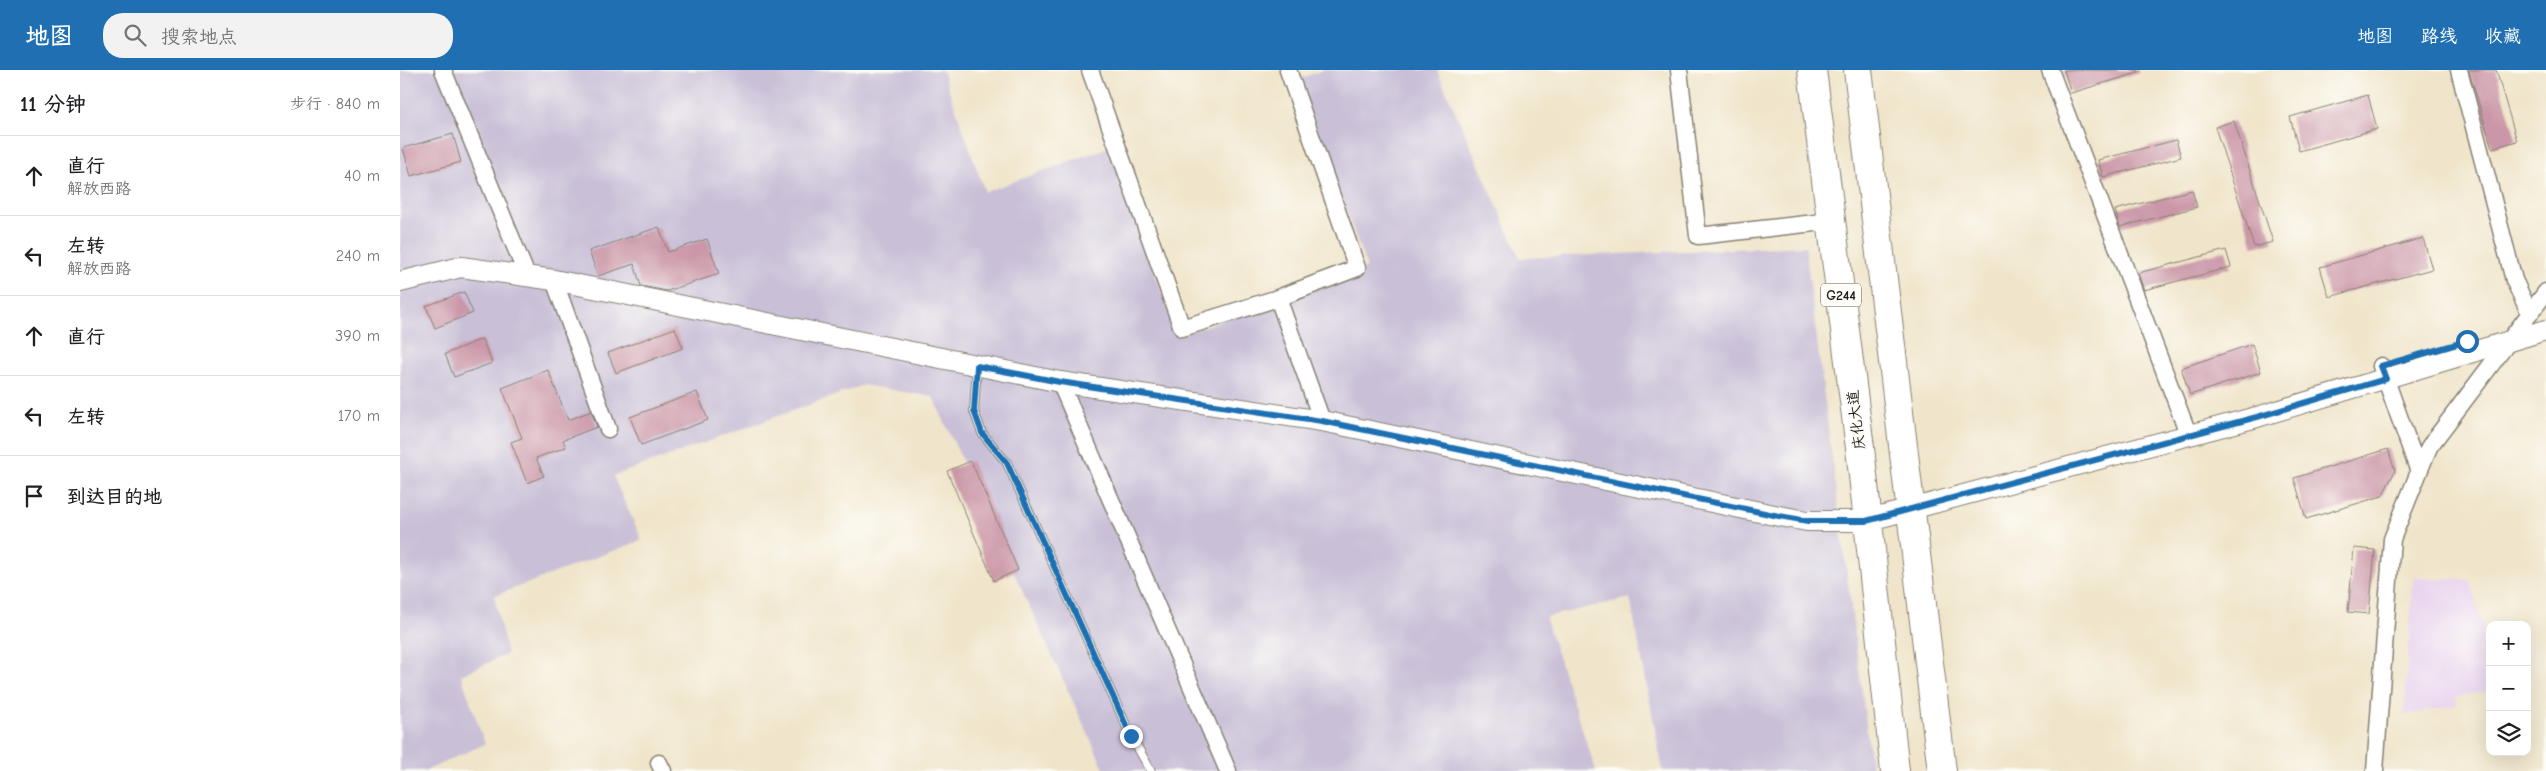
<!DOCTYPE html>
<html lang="zh">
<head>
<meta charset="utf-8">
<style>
  body { margin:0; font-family:"Comic Neue","LXGW WenKai TC",sans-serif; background:#f2f2f2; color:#202124 }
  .controls { position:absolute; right:15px; bottom:15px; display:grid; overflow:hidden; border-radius:10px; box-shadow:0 5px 20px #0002 }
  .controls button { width:45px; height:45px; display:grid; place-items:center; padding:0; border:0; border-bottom:1px solid #e0e0e0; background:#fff; color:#202124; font:25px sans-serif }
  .stop { position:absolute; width:15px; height:15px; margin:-11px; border:4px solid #1f6fb2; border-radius:50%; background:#fff }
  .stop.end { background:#1f6fb2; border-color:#fff; box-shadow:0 1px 5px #0008 }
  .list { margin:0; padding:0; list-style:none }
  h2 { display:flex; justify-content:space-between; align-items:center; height:65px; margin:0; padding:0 20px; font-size:21px }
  h2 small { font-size:16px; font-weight:400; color:#757577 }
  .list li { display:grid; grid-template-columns:32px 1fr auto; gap:15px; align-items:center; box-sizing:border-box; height:80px; padding:0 20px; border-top:1px solid #e0e0e0 }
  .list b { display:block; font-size:19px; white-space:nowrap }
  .list p { margin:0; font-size:16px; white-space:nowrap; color:#757577 }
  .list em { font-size:16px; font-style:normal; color:#757577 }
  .icon { flex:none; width:28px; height:28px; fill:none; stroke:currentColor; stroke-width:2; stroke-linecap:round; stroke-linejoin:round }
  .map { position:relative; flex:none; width:2146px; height:701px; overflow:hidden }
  header { display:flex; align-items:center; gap:30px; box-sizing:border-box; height:70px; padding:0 25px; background:#1f6fb2; color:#fff }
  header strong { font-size:24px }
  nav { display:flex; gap:28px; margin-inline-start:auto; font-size:18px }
  .search { width:350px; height:45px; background:#f2f2f2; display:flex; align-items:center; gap:12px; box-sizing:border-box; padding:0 18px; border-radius:20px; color:#757577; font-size:19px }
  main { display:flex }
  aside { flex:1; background:#fff }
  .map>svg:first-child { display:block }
  .built { fill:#e8d2ee }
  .industrial { fill:#c9bfd7 }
  .building { fill:#cb97a8 }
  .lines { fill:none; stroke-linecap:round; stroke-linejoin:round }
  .service-casing { stroke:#868073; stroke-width:10 }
  .minor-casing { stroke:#868073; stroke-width:19 }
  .tertiary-casing { stroke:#868073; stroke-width:22 }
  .trunk-casing { stroke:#868073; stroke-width:30 }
  .service { stroke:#fff; stroke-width:8 }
  .minor { stroke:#fff; stroke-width:16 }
  .tertiary { stroke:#fff; stroke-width:20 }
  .trunk { stroke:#fff; stroke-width:28 }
  .route { stroke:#1f6fb2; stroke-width:6 }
  .labels { text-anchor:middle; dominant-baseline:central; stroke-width:4; stroke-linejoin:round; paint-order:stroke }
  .shield { fill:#fdfcf7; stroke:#605f5e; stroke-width:1 }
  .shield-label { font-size:14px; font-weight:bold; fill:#1c1c1c }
  .street-label { font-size:15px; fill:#1c1c1c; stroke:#fdfcf7 }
</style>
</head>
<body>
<header>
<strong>地图</strong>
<div class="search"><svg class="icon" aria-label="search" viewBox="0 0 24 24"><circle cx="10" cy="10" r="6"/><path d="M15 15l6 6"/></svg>搜索地点</div>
<nav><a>地图</a><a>路线</a><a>收藏</a></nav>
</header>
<main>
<aside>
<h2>11 分钟<small>步行 · 840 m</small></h2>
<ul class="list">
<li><svg class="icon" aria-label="ahead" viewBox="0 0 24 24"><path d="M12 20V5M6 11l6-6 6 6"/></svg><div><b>直行</b><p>解放西路</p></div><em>40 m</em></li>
<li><svg class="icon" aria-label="left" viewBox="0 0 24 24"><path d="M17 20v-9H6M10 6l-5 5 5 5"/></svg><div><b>左转</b><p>解放西路</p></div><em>240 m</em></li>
<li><svg class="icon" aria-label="ahead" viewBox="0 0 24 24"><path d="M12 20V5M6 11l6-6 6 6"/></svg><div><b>直行</b></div><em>390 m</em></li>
<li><svg class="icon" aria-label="left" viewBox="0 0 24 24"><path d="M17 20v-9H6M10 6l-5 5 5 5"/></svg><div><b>左转</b></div><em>170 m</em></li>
<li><svg class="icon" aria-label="arrive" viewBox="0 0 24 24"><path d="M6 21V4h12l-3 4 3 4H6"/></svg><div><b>到达目的地</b></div></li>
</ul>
</aside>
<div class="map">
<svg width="2146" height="701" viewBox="0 0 2146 701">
  <rect width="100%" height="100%" fill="#fdfcf7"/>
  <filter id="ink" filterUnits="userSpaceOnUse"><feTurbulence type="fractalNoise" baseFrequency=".02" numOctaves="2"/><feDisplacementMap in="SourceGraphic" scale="10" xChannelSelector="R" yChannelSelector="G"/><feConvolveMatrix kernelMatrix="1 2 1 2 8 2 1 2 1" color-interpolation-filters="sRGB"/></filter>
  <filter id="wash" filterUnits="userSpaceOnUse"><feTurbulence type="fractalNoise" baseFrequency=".0096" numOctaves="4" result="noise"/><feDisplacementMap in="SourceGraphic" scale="20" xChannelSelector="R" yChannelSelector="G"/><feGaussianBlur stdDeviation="1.12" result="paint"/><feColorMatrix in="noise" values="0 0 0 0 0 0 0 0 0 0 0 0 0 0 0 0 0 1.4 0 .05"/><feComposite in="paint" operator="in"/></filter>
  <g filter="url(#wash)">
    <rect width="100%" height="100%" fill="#f0e5ca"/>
    <path class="built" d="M2013 508 2070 510 2090 579V621L2055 627 2057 635 2004 645Z"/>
    <path class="industrial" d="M0 0H542L585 122 709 77 778 266 967 198 898 9 923 0H1037L1120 188 1405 176 1472 701H1263L1230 528 1145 547 1196 701H705L533 327 464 315 213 406 242 470 94 526 107 584 61 605 85 674 25 701H0Z"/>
    <g id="blocks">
      <path class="building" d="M1664 0H1738V3L1671 23Z
        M2069 0H2096L2117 71 2092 78Z
        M1968 25 1977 59 1899 81 1890 47Z
        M1834 51 1873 172 1854 177 1815 57Z
        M53 64 61 92 11 106 3 78Z
        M1776 70 1781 87 1703 107 1698 90Z
        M1792 120 1797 137 1720 157 1715 140Z
        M259 157 268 182 307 169 319 204 267 221 241 216 234 194 198 206 189 181Z
        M2023 168 2032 199 1929 227 1920 197Z
        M1826 180 1831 197 1744 220 1738 203Z
        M64 222 73 243 35 258 26 236Z
        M275 258 283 278 216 303 208 283Z
        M82 269 92 293 54 307 45 284Z
        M1852 274 1861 302 1790 325 1781 298Z
        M148 300 168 350 191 341 197 357 163 370 166 377 136 388 144 406 127 413 111 372 122 368 102 318Z
        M297 322 308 350 241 375 230 347Z
        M1988 379 1995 401 1982 426 1906 449 1894 408Z
        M571 391 618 500 594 511 547 401Z
        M1954 478 1975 480 1969 544 1948 542Z"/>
    </g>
  </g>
  <g filter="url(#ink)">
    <use href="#blocks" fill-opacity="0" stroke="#868073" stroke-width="1"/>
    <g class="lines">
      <defs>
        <path id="service" d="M577 296 574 341 582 363 607 393 731 666 751 701"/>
        <path id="minor" d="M43 0 127 206
          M690 0 782 258 878 228 922 351
          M1279 0 1298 166 1433 151
          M1650 0 1789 366
          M2059 0 2114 210 2130 244
          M154 210 208 359
          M878 228 957 198 888 0
          M1981 296 2019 402
          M660 312 828 701
          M259 693 263 701
          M1975 701 1992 469 2029 377 2146 222"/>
        <path id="tertiary" d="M0 212 61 197 154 210 660 312 922 351 1379 446 1407 451H1466L1857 347 2146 260"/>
        <path id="trunk" d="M1412 0 1460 378 1495 701
          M1458 0 1542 701"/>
      </defs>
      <use href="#service" class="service-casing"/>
      <use href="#minor" class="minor-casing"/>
      <use href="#tertiary" class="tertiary-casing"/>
      <use href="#trunk" class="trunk-casing"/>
      <use href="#service" class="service"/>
      <use href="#minor" class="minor"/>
      <use href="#tertiary" class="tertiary"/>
      <use href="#trunk" class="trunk"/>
    </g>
  </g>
  <g class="lines" filter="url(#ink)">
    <path class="route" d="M731 666 607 393 582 363 574 341 577 296 660 312 922 351 1379 446 1408 451H1466L1857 347 1986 309 1981 296 2067 271"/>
  </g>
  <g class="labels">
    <rect class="shield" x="1421" y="213.5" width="40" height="23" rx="4"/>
    <g class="shield-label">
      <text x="1441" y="225">G244</text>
    </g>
    <g class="street-label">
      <text transform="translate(1456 350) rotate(-97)">庆化大道</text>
    </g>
  </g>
</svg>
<div class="controls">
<button>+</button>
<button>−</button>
<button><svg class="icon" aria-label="layers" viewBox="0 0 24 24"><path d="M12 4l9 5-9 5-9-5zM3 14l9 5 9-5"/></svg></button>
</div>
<div class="stop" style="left:2067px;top:271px"></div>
<div class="stop end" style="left:731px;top:666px"></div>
</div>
</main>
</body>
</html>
